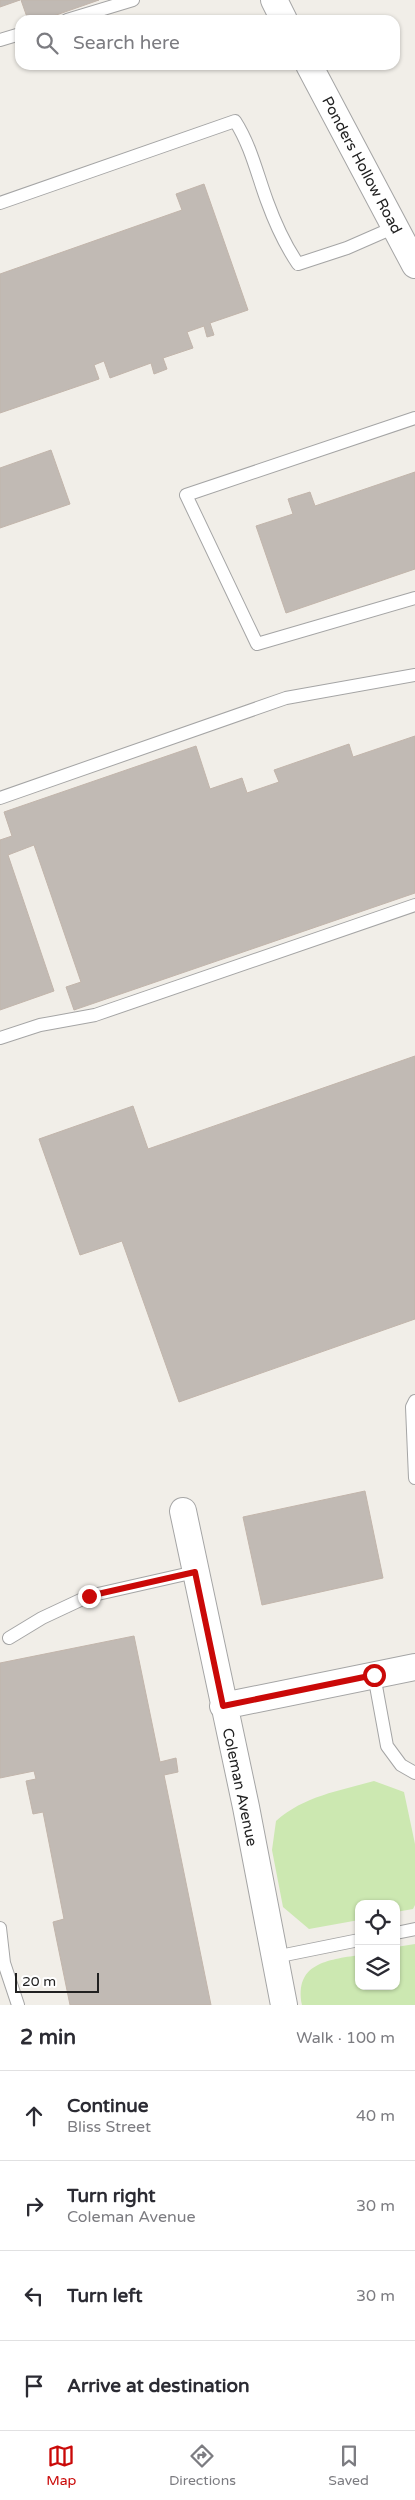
<!DOCTYPE html>
<html lang="en">
<head>
<meta charset="utf-8">
<style>
  body { margin:0; font-family:"Varela Round",sans-serif; background:#f2f2f3; color:#2b2b33 }
  .controls { position:absolute; right:15px; bottom:15px; display:grid; overflow:hidden; border-radius:10px; box-shadow:0 1px 4px #0004 }
  .controls button { width:45px; height:45px; display:grid; place-items:center; padding:0; border:0; border-bottom:1px solid #e1e1e2; background:#fff; color:#2b2b33; font:25px sans-serif }
  .scale { position:absolute; left:15px; bottom:12px; width:84px; box-sizing:border-box; padding-left:5px; border:2px solid #212121; border-top:0; font-size:14px; line-height:18px; white-space:nowrap; color:#212121; -webkit-text-stroke:4px #fff; paint-order:stroke }
  .stop { position:absolute; width:15px; height:15px; margin:-11px; border:4px solid #ca0908; border-radius:50%; background:#fff }
  .stop.end { background:#ca0908; border-color:#fff; box-shadow:0 1px 5px #0008 }
  .list { margin:0; padding:0; list-style:none }
  h2 { display:flex; justify-content:space-between; align-items:center; height:65px; margin:0; padding:0 20px; font-size:21px }
  h2 small { font-size:16px; font-weight:400; color:#7c7c81 }
  .list li { display:grid; grid-template-columns:32px 1fr auto; gap:15px; align-items:center; box-sizing:border-box; height:90px; padding:0 20px; border-top:1px solid #e1e1e2 }
  .list b { display:block; font-size:19px; white-space:nowrap }
  .list p { margin:0; font-size:16px; white-space:nowrap; color:#7c7c81 }
  .list em { font-size:16px; font-style:normal; color:#7c7c81 }
  .icon { flex:none; width:28px; height:28px; fill:none; stroke:currentColor; stroke-width:2; stroke-linecap:round; stroke-linejoin:round }
  .map { position:relative; flex:none; width:415px; height:2005px; overflow:hidden }
  .search { position:absolute; background:#fff; box-shadow:0 1px 4px #0004; left:15px; right:15px; top:15px; height:55px; display:flex; align-items:center; gap:12px; box-sizing:border-box; padding:0 18px; border-radius:15px; color:#7c7c81; font-size:19px }
  .sheet { height:425px; background:#fff }
  nav { display:flex; justify-content:space-around; align-items:center; box-sizing:border-box; height:70px; border-top:1px solid #e1e1e2; background:#fff; font-size:14px; color:#7c7c81 }
  nav a { display:grid; justify-items:center; gap:2px }
  nav .on { color:#ca0908 }
  .map>svg:first-child { display:block }
  .grass { fill:#cce8b1 }
  .building { fill:#c1bab4; stroke:#c2b5ab }
  .lines { fill:none; stroke-linecap:round; stroke-linejoin:round }
  .service-casing { stroke:#a5a5a5; stroke-width:14 }
  .minor-casing { stroke:#a5a5a5; stroke-width:28 }
  .service { stroke:#fff; stroke-width:12 }
  .minor { stroke:#fff; stroke-width:26 }
  .route { stroke:#ca0908; stroke-width:6 }
  .labels { text-anchor:middle; dominant-baseline:central; stroke-width:4; stroke-linejoin:round; paint-order:stroke }
  .street-label { font-size:15px; fill:#212121; stroke:#fff }
</style>
</head>
<body>
<div class="map">
<svg width="415" height="2005" viewBox="0 0 415 2005">
  <rect width="100%" height="100%" fill="#f1eee8"/>
  <path class="grass" d="M374 1781 404 1792 415 1844V1905L413 1909 396 1912V1904H359V1920L309 1929 283 1907 272 1850 276 1821C304 1796 339 1791 374 1781Z
    M415 1944V2005H302C294 1963 328 1960 359 1955V1986H396V1947Z"/>
  <path class="building" d="M0 0H20L0 7Z
    M21 0H99L42 20H28Z
    M204 184 248 310 210 323 214 335 207 337 204 326 187 332 193 348 163 358 167 369 154 374 151 363 110 378 104 361 94 365 99 379 0 413V274L182 210 176 194Z
    M51 450 70 504 0 528V468Z
    M415 472V569L286 613 256 526 293 514 288 499 310 492 315 506Z
    M415 736V893L74 1010 66 987 81 982 34 845 8 855 54 991 0 1010V840L12 836 4 812 196 746 210 789 242 778 247 793 279 782 274 770 349 744 353 757Z
    M415 1056V1319L179 1402 122 1241 80 1255 39 1139 133 1106 148 1149Z
    M365 1491 383 1578 262 1605 243 1517Z
    M134 1636 160 1762 176 1758 178 1772 164 1775 211 2005H70L53 1922 64 1919 43 1812 33 1814 26 1781 36 1779 34 1771 0 1778V1663Z"/>
  <g class="lines">
    <defs>
      <path id="service" d="M67 20 133 0
        M0 40 20 34
        M0 203 235 121C251 146 257 174 267 201 275 223 285 245 298 264L347 248 395 227
        M415 418 186 495 257 644 415 598
        M0 798 286 698 415 675
        M0 1038 40 1025 95 1015 415 905
        M415 1401 412 1407 415 1478
        M9 1638 42 1618 89 1596 195 1572
        M374 1675 387 1746 401 1765 415 1773
        M0 1928 4 1963 18 2005
        M396 1933 415 1929
        M275 1957 359 1940"/>
      <path id="minor" d="M274 0 284 20
        M309 65 415 265
        M183 1511 246 1807 284 2005
        M223 1706 415 1667"/>
    </defs>
    <use href="#service" class="service-casing"/>
    <use href="#minor" class="minor-casing"/>
    <use href="#service" class="service"/>
    <use href="#minor" class="minor"/>
  </g>
  <g class="lines">
    <path class="route" d="M89 1596 195 1572 223 1706 374 1675"/>
  </g>
  <g class="labels">
    <g class="street-label">
      <text transform="translate(362 165) rotate(62)">Ponders Hollow Road</text>
      <text transform="translate(240 1787) rotate(78)">Coleman Avenue</text>
    </g>
  </g>
</svg>
<div class="controls">
<button><svg class="icon" aria-label="locate" viewBox="0 0 24 24"><circle cx="12" cy="12" r="6"/><path d="M12 2v4M12 18v4M2 12h4M18 12h4"/></svg></button>
<button><svg class="icon" aria-label="layers" viewBox="0 0 24 24"><path d="M12 4l9 5-9 5-9-5zM3 14l9 5 9-5"/></svg></button>
</div>
<div class="scale">20 m</div>
<div class="stop" style="left:374px;top:1675px"></div>
<div class="stop end" style="left:89px;top:1596px"></div>
<div class="search"><svg class="icon" aria-label="search" viewBox="0 0 24 24"><circle cx="10" cy="10" r="6"/><path d="M15 15l6 6"/></svg>Search here</div>
</div>
<section class="sheet">
<h2>2 min<small>Walk · 100 m</small></h2>
<ul class="list">
<li><svg class="icon" aria-label="ahead" viewBox="0 0 24 24"><path d="M12 20V5M6 11l6-6 6 6"/></svg><div><b>Continue</b><p>Bliss Street</p></div><em>40 m</em></li>
<li><svg class="icon" aria-label="right" viewBox="0 0 24 24"><path d="M7 20v-9h11M14 6l5 5-5 5"/></svg><div><b>Turn right</b><p>Coleman Avenue</p></div><em>30 m</em></li>
<li><svg class="icon" aria-label="left" viewBox="0 0 24 24"><path d="M17 20v-9H6M10 6l-5 5 5 5"/></svg><div><b>Turn left</b></div><em>30 m</em></li>
<li><svg class="icon" aria-label="arrive" viewBox="0 0 24 24"><path d="M6 21V4h12l-3 4 3 4H6"/></svg><div><b>Arrive at destination</b></div></li>
</ul>
</section>
<nav>
<a class="on"><svg class="icon" aria-label="map" viewBox="0 0 24 24"><path d="M3 6l6-2 6 2 6-2v14l-6 2-6-2-6 2zM9 4v14M15 6v14"/></svg>Map</a>
<a><svg class="icon" aria-label="directions" viewBox="0 0 24 24"><path d="M12 3l9 9-9 9-9-9zM9 14v-3h6M13 9l2 2-2 2"/></svg>Directions</a>
<a><svg class="icon" aria-label="saved" viewBox="0 0 24 24"><path d="M7 4h10v16l-5-4-5 4z"/></svg>Saved</a>
</nav>
</body>
</html>
